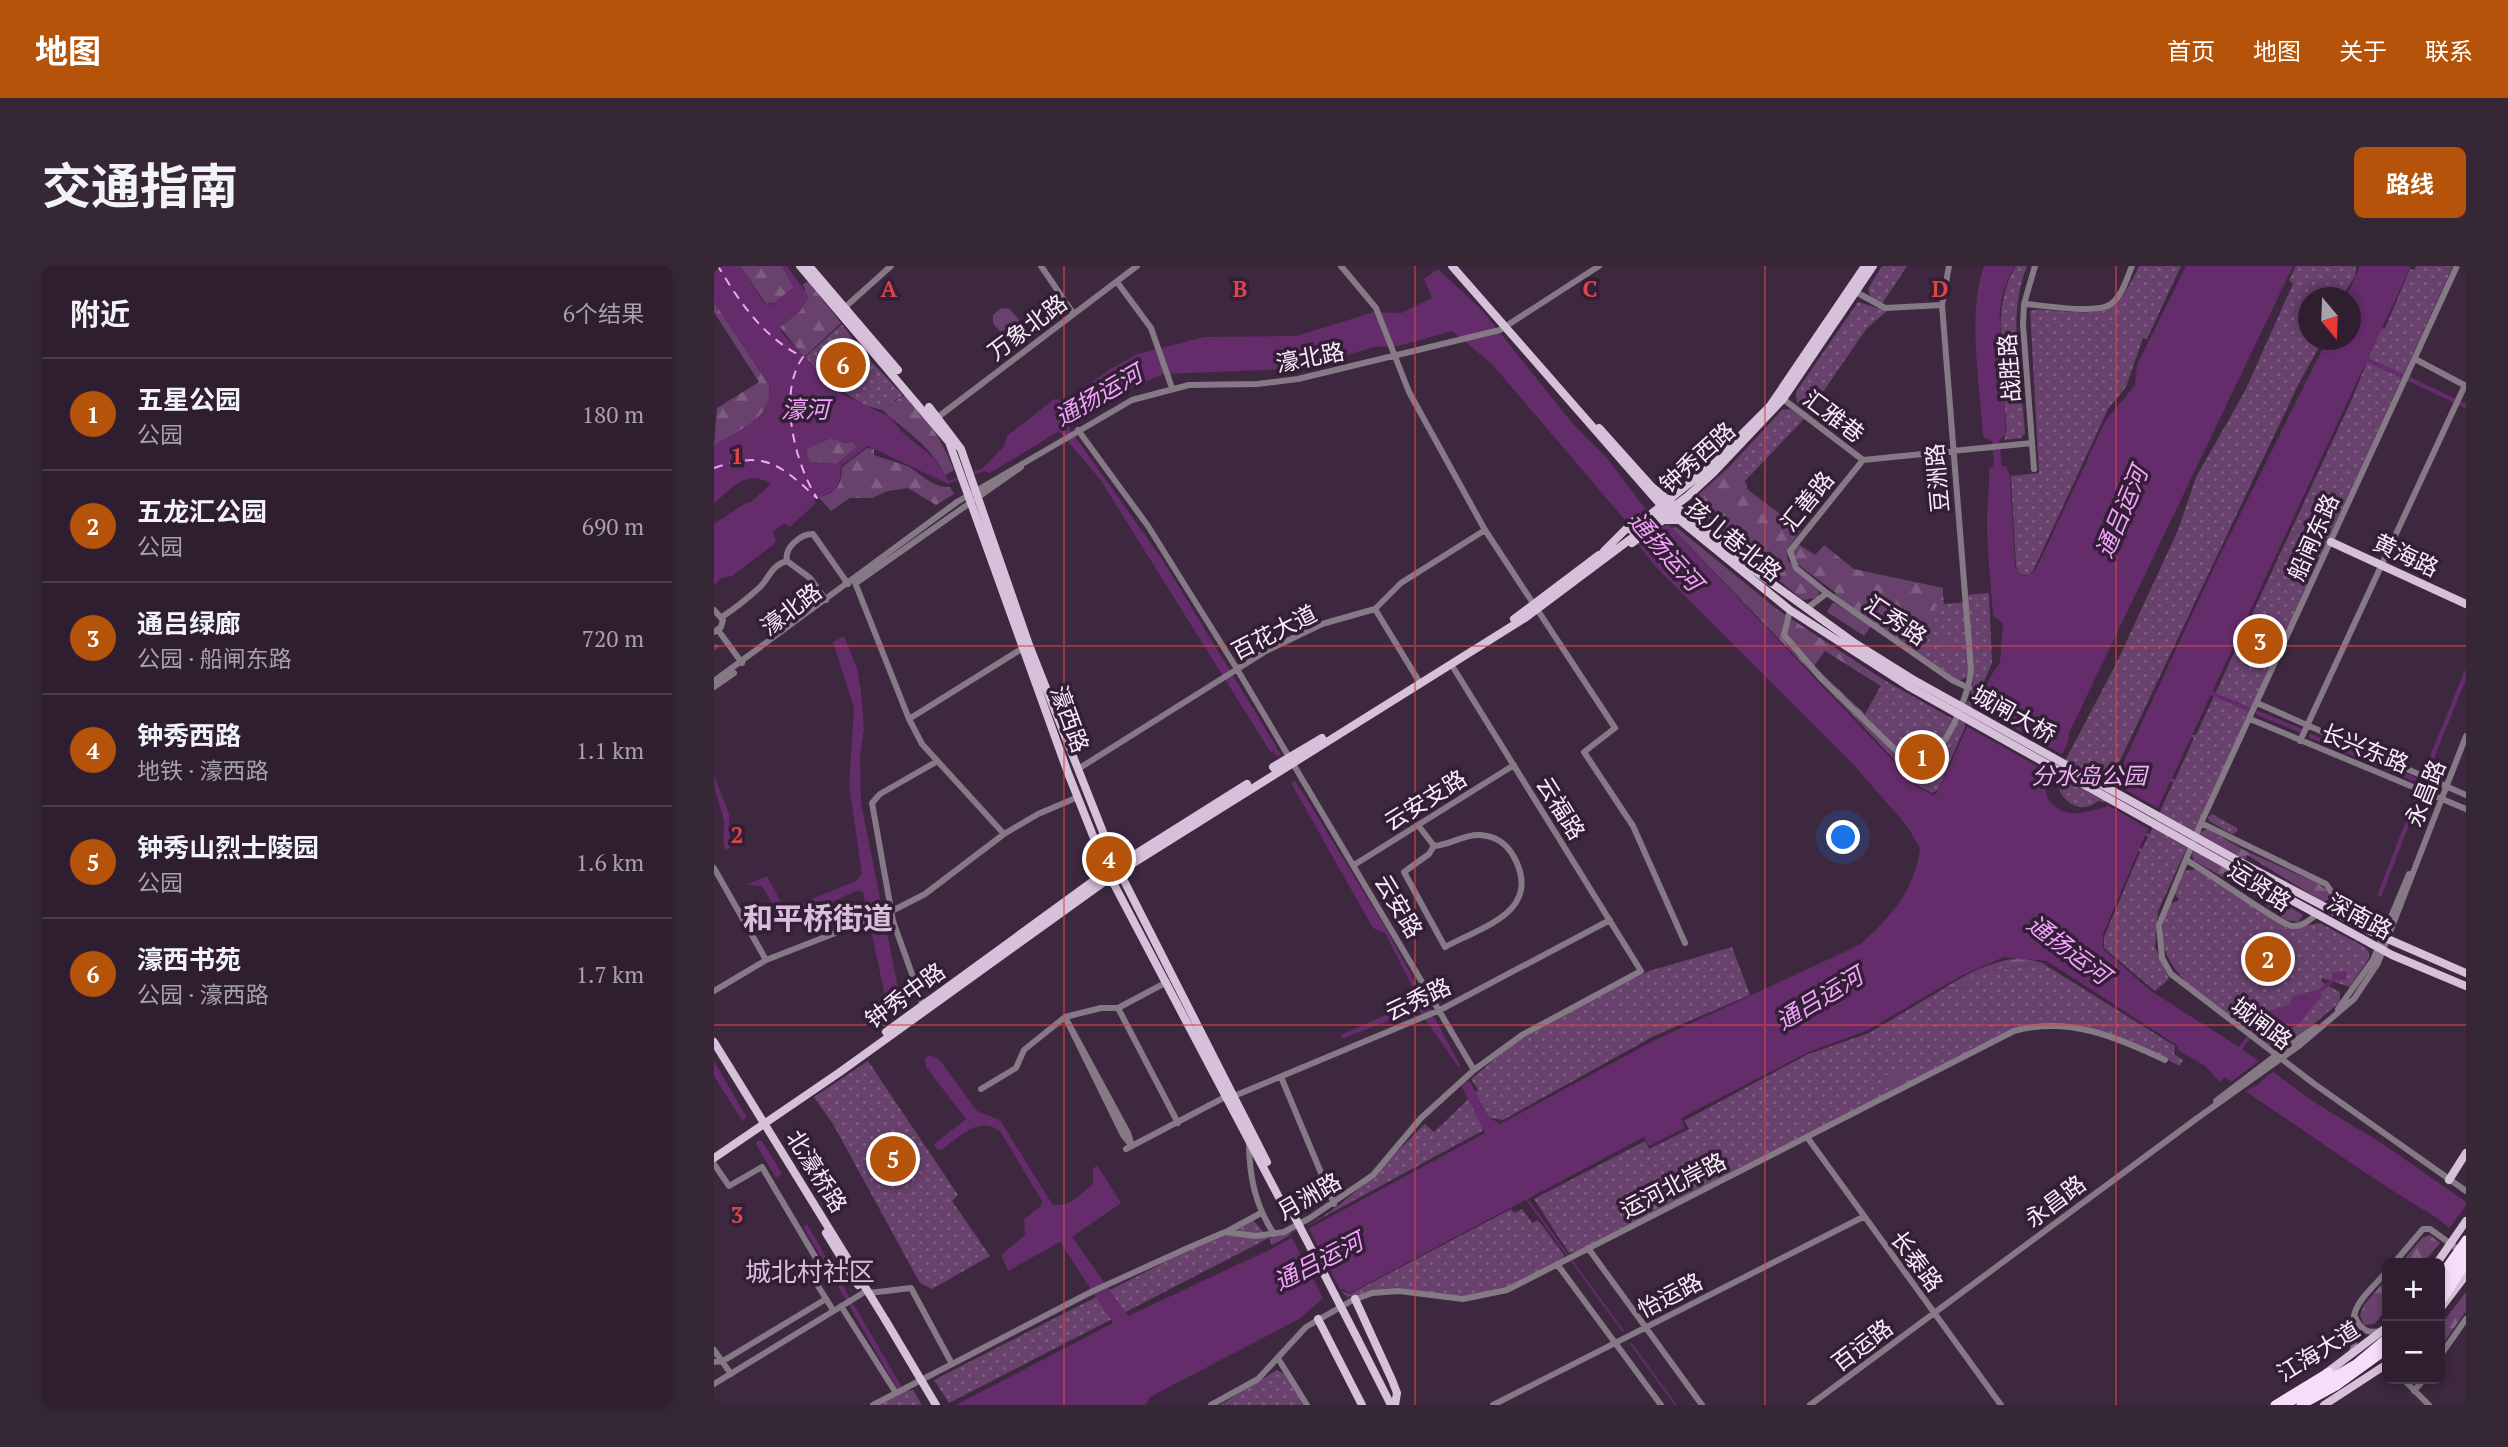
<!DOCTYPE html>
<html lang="zh">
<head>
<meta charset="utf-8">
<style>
  body { margin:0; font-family:"PT Serif","Noto Sans SC",serif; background:#362737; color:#f1f3f6 }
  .controls { position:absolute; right:21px; bottom:21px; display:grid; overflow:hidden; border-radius:10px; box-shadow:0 4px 10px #0003 }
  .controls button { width:63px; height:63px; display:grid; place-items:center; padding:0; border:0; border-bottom:2px solid #493c4b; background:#2e1e2f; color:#f1f3f6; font:35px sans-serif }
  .compass { position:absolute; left:1584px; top:21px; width:63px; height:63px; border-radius:50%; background:#2e1e2f; box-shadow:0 4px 10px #0003; rotate:161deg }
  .you { position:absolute; left:1130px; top:572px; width:24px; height:24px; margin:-18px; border:5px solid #fff; border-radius:50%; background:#1a73e8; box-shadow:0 0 0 10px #1a73e833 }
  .badge { display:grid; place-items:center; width:46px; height:46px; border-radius:50%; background:#b45309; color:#fff; font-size:23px; font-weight:700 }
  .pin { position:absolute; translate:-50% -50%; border:4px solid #fff; box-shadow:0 2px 7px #0006 }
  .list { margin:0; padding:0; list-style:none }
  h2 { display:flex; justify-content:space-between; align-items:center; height:91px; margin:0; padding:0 28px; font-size:30px }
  h2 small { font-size:23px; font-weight:400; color:#a7a2aa }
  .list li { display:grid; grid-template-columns:46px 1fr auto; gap:21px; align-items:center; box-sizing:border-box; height:112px; padding:0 28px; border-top:2px solid #493c4b }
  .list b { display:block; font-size:26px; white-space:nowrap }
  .list p { margin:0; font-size:23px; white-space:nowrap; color:#a7a2aa }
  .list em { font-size:23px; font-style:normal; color:#a7a2aa }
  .map { position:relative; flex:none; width:1752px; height:1139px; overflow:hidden; border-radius:10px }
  header { display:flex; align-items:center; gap:42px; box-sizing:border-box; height:98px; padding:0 35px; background:#b45309; color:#fff }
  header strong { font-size:33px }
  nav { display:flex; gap:38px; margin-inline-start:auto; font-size:24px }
  .intro { display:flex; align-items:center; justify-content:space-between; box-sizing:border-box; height:168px; padding:0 42px }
  h1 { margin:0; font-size:49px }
  .button { padding:18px 32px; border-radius:10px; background:#b45309; color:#fff; font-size:24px; font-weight:700 }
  main { display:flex; gap:42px; padding:0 42px }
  aside { flex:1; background:#2e1e2f; border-radius:10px; box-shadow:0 4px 10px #0003 }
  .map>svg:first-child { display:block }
  .green { fill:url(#green-dots) }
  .forest { fill:url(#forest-firs) }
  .wetland { fill:url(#wetland-marsh) }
  .pitch { fill:#68416c }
  .water { fill:#642c6a; fill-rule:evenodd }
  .pier { fill:#3d283f }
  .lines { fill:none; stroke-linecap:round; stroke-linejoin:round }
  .stream { stroke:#642c6a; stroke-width:2 }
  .canal { stroke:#642c6a; stroke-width:4.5 }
  .ferry { stroke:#f3a3fc; stroke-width:2; stroke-dasharray:9 7; stroke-linecap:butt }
  .minor-tunnel { stroke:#59455b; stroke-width:6; stroke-dasharray:6 3; stroke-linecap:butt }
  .minor { stroke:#847985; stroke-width:6 }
  .major { stroke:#d7c0d9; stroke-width:8 }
  .highway { stroke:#f8ddfb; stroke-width:9 }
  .minor-bridge { stroke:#847985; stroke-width:6 }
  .major-bridge { stroke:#d7c0d9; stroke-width:8 }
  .highway-bridge { stroke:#f8ddfb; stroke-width:9 }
  .grid { fill:none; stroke:#db4548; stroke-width:2; stroke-opacity:0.55 }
  .labels { text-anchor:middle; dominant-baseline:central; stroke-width:7; stroke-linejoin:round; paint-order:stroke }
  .street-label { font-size:23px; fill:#f9ebfa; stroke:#321e35 }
  .park-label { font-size:23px; font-style:italic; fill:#f2b2f9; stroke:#321e35 }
  .water-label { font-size:24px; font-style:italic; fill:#f3a3fc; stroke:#321e35 }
  .quarter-label { font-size:26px; fill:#dabfdc; stroke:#321e35 }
  .district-label { font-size:30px; font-weight:bold; fill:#dabfdc; stroke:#321e35 }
  .grid-label { font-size:23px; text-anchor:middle; font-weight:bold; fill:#db4548; stroke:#321e35; stroke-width:7; stroke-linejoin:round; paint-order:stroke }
</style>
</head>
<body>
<header>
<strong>地图</strong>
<nav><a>首页</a><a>地图</a><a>关于</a><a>联系</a></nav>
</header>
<div class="intro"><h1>交通指南</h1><a class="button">路线</a></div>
<main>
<aside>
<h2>附近<small>6个结果</small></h2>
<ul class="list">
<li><span class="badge">1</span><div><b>五星公园</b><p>公园</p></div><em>180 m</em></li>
<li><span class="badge">2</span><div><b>五龙汇公园</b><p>公园</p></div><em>690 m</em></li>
<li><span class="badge">3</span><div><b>通吕绿廊</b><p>公园 · 船闸东路</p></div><em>720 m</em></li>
<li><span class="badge">4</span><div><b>钟秀西路</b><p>地铁 · 濠西路</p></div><em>1.1 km</em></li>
<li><span class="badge">5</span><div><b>钟秀山烈士陵园</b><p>公园</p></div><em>1.6 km</em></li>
<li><span class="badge">6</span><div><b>濠西书苑</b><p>公园 · 濠西路</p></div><em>1.7 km</em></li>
</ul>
</aside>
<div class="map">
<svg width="1752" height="1139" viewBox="0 0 1752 1139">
  <defs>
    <pattern id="green-dots" width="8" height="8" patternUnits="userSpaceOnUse" patternTransform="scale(1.75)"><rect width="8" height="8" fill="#68416c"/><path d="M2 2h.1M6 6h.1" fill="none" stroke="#7e5d82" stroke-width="1.8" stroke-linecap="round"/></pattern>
    <pattern id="forest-firs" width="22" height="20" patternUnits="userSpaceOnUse" patternTransform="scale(1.75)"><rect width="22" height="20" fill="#68416c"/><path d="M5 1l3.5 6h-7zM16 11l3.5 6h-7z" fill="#7e5d82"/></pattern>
    <pattern id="wetland-marsh" width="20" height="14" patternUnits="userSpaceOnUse" patternTransform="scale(1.75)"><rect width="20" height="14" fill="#68416c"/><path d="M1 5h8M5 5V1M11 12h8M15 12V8" fill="none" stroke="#7e5d82"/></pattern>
  </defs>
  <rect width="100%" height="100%" fill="#3d283f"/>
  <path class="green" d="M1168 0H1193L1168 38 1157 32 1154 23Z
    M1302 0H1313C1292 51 1308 113 1311 167L1307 172 1290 174C1295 165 1291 152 1291 142 1292 94 1275 44 1302 0Z
    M1425 0H1467L1433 73 1429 72 1412 121 1394 143 1319 305 1314 309H1306L1302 301 1297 210 1325 207 1316 45C1324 42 1334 44 1343 45 1394 49 1403 47 1425 0Z
    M1582 0H1642L1641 10 1628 31 1594 32V74H1609L1585 117 1401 505 1405 514 1393 536 1384 535C1365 551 1344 533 1342 512L1403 396 1464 264 1482 211 1530 127 1579 18 1575 14Z
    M1702 0H1739L1444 645 1441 681 1455 713 1441 725 1390 682V671L1426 586 1422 580 1428 583 1434 571 1428 568 1436 567 1459 517 1454 511 1461 514 1480 472 1472 468 1482 469 1638 133 1666 63 1671 62 1696 3 1700 4Z
    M1144 36 1173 45 1153 62 1095 146 1083 136 1082 126Z
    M128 58 148 86 189 129 168 144 150 139 125 123 122 124 91 91Z
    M1076 143 1090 153 1030 216 1014 202 1068 144Z
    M1229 327 1230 338 1253 336V329L1275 327 1278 397 1224 524 1218 527 1205 520 1146 457 1170 414 1244 456 1257 428 1260 409 1244 415 1205 388 1221 362V334Z
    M1498 548 1523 562V566L1518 568 1495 555 1494 551Z
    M1482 603 1573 662 1606 657 1651 681 1655 686V692L1636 721 1608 712V716L1626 726V736L1595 762 1560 783C1524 753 1439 713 1449 659 1450 654 1452 642 1456 638 1459 636 1462 636 1465 634L1461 628 1471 605Z
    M1018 681 1036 729 940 770 789 854 778 852 770 857 768 865 558 979 555 972 235 1137 220 1114 537 952 555 972C615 964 669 898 711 858L720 866 764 824 757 813 815 765 935 705Z
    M1328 697 1461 780 1460 788 1469 794 1466 800C1427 780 1381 756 1336 758 1321 758 1306 763 1292 766L864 985 855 987 820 933 931 875 935 883 975 863 970 855 1092 789 1155 767 1229 723 1257 722V708Z
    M154 795 244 929 238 935 276 990 218 1023 206 1017 119 858 100 831Z
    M797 943 800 947 808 943 818 957 824 954 850 989 849 993 791 1022 748 1031 686 1022 633 1031 627 1025 636 1028Z
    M563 1104 571 1108 589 1139H506Z
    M199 1124 208 1139H159L182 1127Z"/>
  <path class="forest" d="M26 0H68L80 21 64 36 52 38Z
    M94 15 127 57 90 91 66 61 86 45 91 22 88 19Z
    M0 36 55 119C60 152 25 164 0 180L3 142 45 116 0 46Z
    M192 128C213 152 228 174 240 204L231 209C217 180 193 166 168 144Z
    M117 172 132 177 139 175 143 181 123 198 95 196 92 183Z
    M153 182 160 183V189C168 192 193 199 197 202 209 210 220 222 236 221L240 228 222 239 194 222 174 225 158 232H136L117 245 105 231C123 227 128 218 128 201Z
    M1014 202 1033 218V223L1087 264 1073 284 1074 295 1106 325 1103 332 1089 334 981 245 979 238 984 229Z
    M962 261 1064 344 1170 414 1167 420 1111 385 1100 400 1151 448 1146 457 958 262Z
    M1084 278 1101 289 1110 279 1140 303 1229 322V327L1221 334V362L1205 388 1120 329 1122 327 1082 297 1079 286Z
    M1493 563 1530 584 1605 618 1616 627V633L1609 636 1533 589 1521 614 1527 617 1529 613 1589 649 1584 656 1572 654 1537 627 1479 594 1478 588 1487 566Z
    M1716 969 1726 977 1709 997H1687L1708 972Z
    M1673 1012V1043L1660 1058 1650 1059 1646 1049 1650 1039Z
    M1752 1026V1045L1726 1082V1060Z"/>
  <path class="wetland" d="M1310 692 1328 697 1257 708V722L1229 723C1254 707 1281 693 1310 692Z"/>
  <path class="pitch" d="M287 42 296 43 315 66 310 78 297 80 279 57V49Z
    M1119 336 1157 360 1150 370 1113 346Z
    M1225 366 1243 380 1235 389 1218 376Z
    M1186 802 1191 813 1171 823 1166 812Z
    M980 898 988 908 969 921 962 910Z"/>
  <path class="water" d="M0 0H26L50 37 57 39 80 21 68 0H73L95 31 86 45 66 61 68 67 122 125 176 151 189 167 220 192 235 215 269 202 290 180 293 170 340 133 351 135 398 102 424 88 490 71 583 70 660 46 687 47 718 32 710 13 724 3 767 43 859 158 893 192 945 261 954 258 1204 521 1219 529 1223 527 1275 413 1286 396 1289 358 1279 349C1277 318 1273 287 1273 256 1273 238 1276 219 1275 202L1280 201 1278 175 1269 171C1266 120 1253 46 1270 0H1301C1277 41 1288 65 1290 108 1292 128 1290 148 1292 169L1285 174 1288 200H1292L1296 210 1301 301 1310 311 1321 305 1392 154 1421 119 1423 99 1472 0H1579L1355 467C1357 490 1312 521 1343 542 1358 552 1376 545 1392 541L1407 516 1406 504 1501 299 1613 74H1636V32L1632 31 1646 0H1697L1429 574 1389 668V683L1437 725 1525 781 1541 760 1543 748 1575 739 1579 730 1604 724 1619 712 1618 707 1633 705 1632 714H1622L1606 727 1608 729 1584 759 1577 762 1545 761 1528 783 1600 836 1669 878 1752 936V976C1740 968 1730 956 1718 949 1647 906 1580 857 1510 811L1506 816 1491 800 1464 784V780L1333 695 1290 691 1243 712 1154 764 1095 786 967 852 971 862 935 880 930 871 636 1027 628 1023 608 1033 585 1053 436 1131 431 1139H242L399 1057 346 976 294 1005 287 989 311 969 310 953 327 940 328 935 286 865C264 849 246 871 227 884L222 883 220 878 252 853 212 801 211 792 216 789 225 793 263 845 286 854 338 938C354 943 368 927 379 918V903L383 899 407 937 358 971 414 1050 555 984 771 867 748 821 751 816H756L775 851 786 858 937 776 1145 679C1175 654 1202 622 1206 582L1193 560 1139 498 940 299 924 278 928 274 778 98 738 65 684 80 660 81 575 106 574 103 450 108 407 126 357 159 355 162 448 293 563 482 557 487 386 213 345 165 276 207 270 205 234 218 154 180 127 200C126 228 120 223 100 234L102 237 76 261 70 257 59 266 62 275 59 279 18 310 7 312 0 320V258L32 237 37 236 57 218C31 203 21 220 0 237V180C24 164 60 153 55 119L0 36ZM117 172 132 177 139 175 143 181 123 198 95 196 92 183Z
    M130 370 143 402 147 426 150 463 146 488 147 537 186 732 179 737 172 735 149 626 142 625 74 656 68 654 48 620 32 619 53 610 71 644 142 615 148 608 135 519 140 442 119 376Z
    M0 510 15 548 16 581 12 585C7 575 11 567 10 556 7 539 0 527 0 510Z
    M586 522 673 664 746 799 745 802 704 743 628 773 627 769 705 734 671 667 659 662 581 524Z
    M0 795 32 850 29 856 0 810Z
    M43 875H48L68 908 62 912 42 878Z"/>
  <path class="pier" d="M1259 439 1351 490 1339 509 1250 459Z
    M1402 518 1447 544 1437 564 1390 537Z
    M1549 792 1563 802 1543 819 1528 827 1514 818Z
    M1752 939V980L1732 967Z
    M593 959 628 1027 611 1036 576 968Z"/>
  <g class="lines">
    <path class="stream" d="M812 932 854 990
      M857 994 909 1065
      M917 1078 962 1139"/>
    <path class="canal" d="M1651 93 1680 106
      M1684 108 1688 110
      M1695 113 1752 140
      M1497 427 1502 430
      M1506 431 1537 444
      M1544 447 1590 466
      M1597 470 1700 513
      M561 484 564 488
      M1712 506 1752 407
      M580 517 583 523
      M1666 628 1705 527
      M92 961 185 1121"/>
    <path class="ferry" d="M0 202C51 184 65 198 103 232 81 198 63 127 89 91 50 72 26 37 4 0"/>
    <path class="minor-tunnel" d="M0 379 3 383"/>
    <path class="minor" d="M327 0 359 47
      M627 0 662 42 695 126 771 264 901 462 870 486 919 560 971 677
      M1743 0 1487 557 1445 659 1448 692 1457 708 1599 817 1752 925
      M403 16 437 62 458 122
      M1142 26 1171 42 1228 39
      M1310 38C1330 39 1381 49 1397 38 1408 30 1413 12 1418 0
      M129 43 177 0
      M1701 93 1752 120
      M1069 133 1149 194 1318 177
      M224 151 423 0
      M364 164 434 260 523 403 760 804
      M1320 203 1309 59 1310 38 1321 0
      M73 295C70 282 86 268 99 268L134 318
      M140 314 195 453 208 478 290 568
      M142 317 307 201
      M1113 327 1082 302 1076 285 1149 194
      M661 343 706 417
      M1092 343 1113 327 1238 414 1255 422
      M0 344 9 354 7 361 0 366
      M1076 344 1070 369 1108 413 1192 494 1205 497C1231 491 1255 429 1257 404L1228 39 1235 0
      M8 351C20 343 34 332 45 322 55 313 57 299 73 295L96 312 112 334
      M4 364 28 397
      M0 415 243 236 418 134 475 119 543 118 584 113 786 64 885 0
      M0 421 20 407
      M1543 437 1752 529
      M195 453 309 382
      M1536 453 1752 543
      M1586 475 1751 119
      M364 503 552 385 608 358 661 343 687 317 771 264
      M1487 557 1612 618 1621 631V648
      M704 559 720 580C737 579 749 568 766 569 781 570 793 578 800 591 829 645 770 660 731 681L690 606 715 588 720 580
      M1472 594C1493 605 1565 658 1578 660 1588 661 1595 654 1602 649
      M640 599 800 499
      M0 602 52 694
      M0 725 52 694 178 645 211 628 290 568 324 548 364 531
      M209 739 179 655 158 537 166 528 222 496
      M404 742 464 857
      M1624 743 1659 694 1695 608
      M351 751 414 867 418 880 409 869Z
      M1582 774 1602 761
      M1586 779 1640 733 1664 697 1752 470
      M567 811 620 938
      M267 823 302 802 310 784 351 751 387 742H404L453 716
      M520 830 726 744 896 654
      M1093 871 1287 1139
      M535 875C535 910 541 939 560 968
      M412 883 513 830
      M0 898 15 920 48 901 106 999 104 1020 119 1044
      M512 966 547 947
      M874 982 988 1139
      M1680 997 1709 963H1716L1748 986
      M843 998 947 1139
      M155 1027 197 1022 238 1098
      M127 1040 182 1127
      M1641 1051C1646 1063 1654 1069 1668 1064
      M0 1084 17 1108
      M1637 1088C1644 1075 1638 1063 1640 1050 1643 1033 1663 1018 1673 1005
      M1726 1090 1752 1053
      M565 1094 593 1139
      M0 1096 9 1095 112 1033
      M1689 1113 1715 1139
      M0 1118 149 1027
      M1700 1125 1710 1113
      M159 1139 377 1026 476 981 511 966 542 970 570 966 596 952 659 909 707 852 760 804 808 769 927 705 737 398
      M497 1139 544 1113 592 1061 637 1035 658 1027 685 1025 749 1033 793 1024 1300 765C1354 750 1403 771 1451 794
      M779 1139 1149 951
      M1096 1139 1482 853"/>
    <path class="major" d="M86 0 235 176 354 507 393 605 569 939
      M95 0 184 104
      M738 0 946 238 1076 344 1194 420
      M215 141 247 183 315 379 402 599 553 896
      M885 162 937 220 1034 300 1142 378 1198 413
      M917 264 992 204 1056 140 1151 0
      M1617 276 1752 338
      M918 277 949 254H963
      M890 285 920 255
      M800 353 885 289
      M559 501 608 472
      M1530 598 1660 667 1752 707
      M1526 606 1678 689 1752 720
      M172 766 382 613 533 518
      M0 776 172 1055
      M0 892 126 806 397 611 811 352 974 230 1000 206 1069 133 1159 0
      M1735 914 1752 887
      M112 967 144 1019
      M641 1033 678 1114 683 1127 681 1139
      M1726 1043 1752 1009
      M604 1053 648 1139
      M641 1068 677 1139
      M1611 1108 1673 1061
      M1610 1139 1673 1098"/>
    <path class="highway" d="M1726 1037 1752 997
      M1561 1139 1615 1106
      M1571 1139 1642 1098 1673 1072
      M1587 1139 1622 1120 1673 1083"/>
    <path class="minor-bridge" d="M1502 835 1582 774
      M1482 853 1586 779"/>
    <path class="major-bridge" d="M1198 413 1530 598
      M1194 420 1526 606
      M573 936 641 1068
      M1723 997 1752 955
      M172 1055 222 1139"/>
    <path class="highway-bridge" d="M1726 1011 1752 974
      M1726 1025 1752 987"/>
  </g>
  <path class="grid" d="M350 0V1139M701 0V1139M1051 0V1139M1402 0V1139M0 380H1752M0 759H1752"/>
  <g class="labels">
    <g class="street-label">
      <text transform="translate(313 61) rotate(-37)">万象北路</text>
      <text transform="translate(596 91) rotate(-11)">濠北路</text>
      <text transform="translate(1295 102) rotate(-94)">战胜路</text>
      <text transform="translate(1120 150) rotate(37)">汇雅巷</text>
      <text transform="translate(983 191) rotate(-42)">钟秀西路</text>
      <text transform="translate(1223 212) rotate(-95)">豆洲路</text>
      <text transform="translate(1093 235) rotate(-51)">汇善路</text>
      <text transform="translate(1599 271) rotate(-66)">船闸东路</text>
      <text transform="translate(1020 274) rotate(39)">孩儿巷北路</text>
      <text transform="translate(1692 289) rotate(25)">黄海路</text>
      <text transform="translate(77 343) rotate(-37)">濠北路</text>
      <text transform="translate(1182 354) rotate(34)">汇秀路</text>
      <text transform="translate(560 366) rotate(-27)">百花大道</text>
      <text transform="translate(1300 448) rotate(29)">城闸大桥</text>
      <text transform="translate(356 453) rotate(70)">濠西路</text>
      <text transform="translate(1651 482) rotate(22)">长兴东路</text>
      <text transform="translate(1711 527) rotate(-68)">永昌路</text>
      <text transform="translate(711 534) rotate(-32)">云安支路</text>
      <text transform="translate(847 542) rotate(58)">云福路</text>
      <text transform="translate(1546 620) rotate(33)">运贤路</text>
      <text transform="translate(685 640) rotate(59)">云安路</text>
      <text transform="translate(1646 650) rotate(28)">深南路</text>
      <text transform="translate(191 729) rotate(-36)">钟秀中路</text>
      <text transform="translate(704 733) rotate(-25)">云秀路</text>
      <text transform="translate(1548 757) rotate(37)">城闸路</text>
      <text transform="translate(103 905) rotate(58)">北濠桥路</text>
      <text transform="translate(959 919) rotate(-27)">运河北岸路</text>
      <text transform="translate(595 930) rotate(-30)">月洲路</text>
      <text transform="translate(1341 935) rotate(-37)">永昌路</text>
      <text transform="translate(1203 995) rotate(53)">长泰路</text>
      <text transform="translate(956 1029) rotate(-27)">怡运路</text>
      <text transform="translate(1148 1079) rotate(-37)">百运路</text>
      <text transform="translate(1604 1085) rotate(-32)">江海大道</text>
    </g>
    <g class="park-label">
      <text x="1375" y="509">分水岛公园</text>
    </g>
    <g class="water-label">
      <text transform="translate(384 129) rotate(-30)">通扬运河</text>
      <text x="91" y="143">濠河</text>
      <text transform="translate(1407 246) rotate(-67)">通吕运河</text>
      <text transform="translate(952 285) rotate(48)">通扬运河</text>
      <text transform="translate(1355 683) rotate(37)">通扬运河</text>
      <text transform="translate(1105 732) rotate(-31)">通吕运河</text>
      <text transform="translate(604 995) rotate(-27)">通吕运河</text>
    </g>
    <g class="quarter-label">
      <text x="96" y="1005">城北村社区</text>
    </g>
    <g class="district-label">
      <text x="104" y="652">和平桥街道</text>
    </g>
  </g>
  <g class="grid-label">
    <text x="175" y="31">A</text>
    <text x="526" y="31">B</text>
    <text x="876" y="31">C</text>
    <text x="1226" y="31">D</text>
    <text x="23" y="198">1</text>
    <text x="23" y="577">2</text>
    <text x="23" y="957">3</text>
  </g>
</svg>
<div class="controls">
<button>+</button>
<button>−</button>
</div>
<svg class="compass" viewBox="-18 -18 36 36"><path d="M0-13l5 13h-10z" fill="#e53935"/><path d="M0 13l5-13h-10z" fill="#a7a2aa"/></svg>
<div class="you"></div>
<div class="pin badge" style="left:1208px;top:491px">1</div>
<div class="pin badge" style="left:1554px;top:693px">2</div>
<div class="pin badge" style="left:1546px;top:375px">3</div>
<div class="pin badge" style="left:395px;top:593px">4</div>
<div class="pin badge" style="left:179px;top:893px">5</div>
<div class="pin badge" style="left:129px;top:99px">6</div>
</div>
</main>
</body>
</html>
